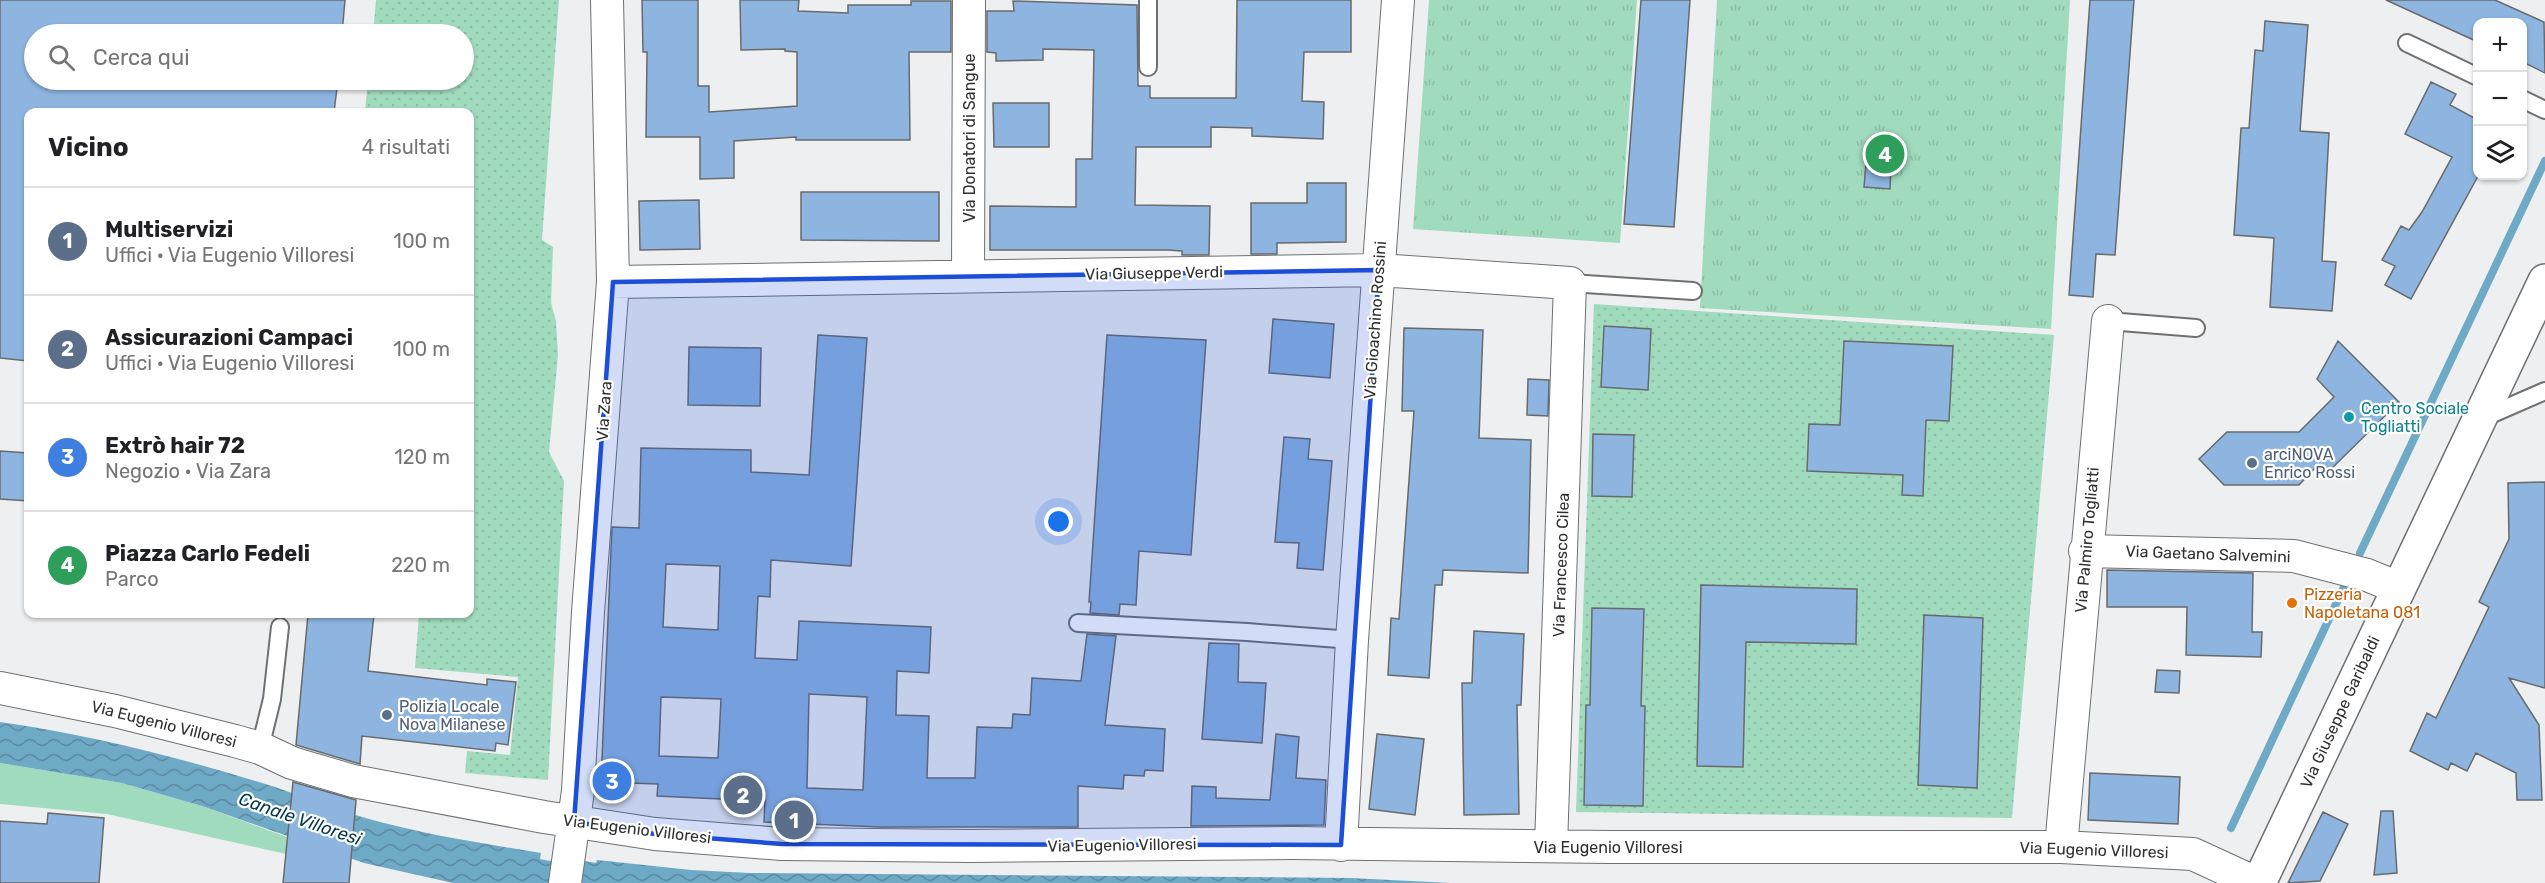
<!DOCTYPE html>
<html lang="it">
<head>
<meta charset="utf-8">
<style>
  body { margin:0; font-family:Rubik,sans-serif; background:#f2f2f2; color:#202124 }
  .controls { position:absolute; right:18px; top:18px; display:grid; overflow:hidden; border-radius:12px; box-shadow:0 2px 4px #0004 }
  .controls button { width:54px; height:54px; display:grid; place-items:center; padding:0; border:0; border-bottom:2px solid #e0e0e0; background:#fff; color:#202124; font:30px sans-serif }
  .you { position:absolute; left:1059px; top:522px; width:21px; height:21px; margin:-15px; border:4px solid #fff; border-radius:50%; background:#1a73e8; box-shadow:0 0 0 9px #1a73e833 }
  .badge { display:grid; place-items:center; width:39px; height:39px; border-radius:50%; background:#ea580c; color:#fff; font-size:20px; font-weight:700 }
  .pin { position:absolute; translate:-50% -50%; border:3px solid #fff; box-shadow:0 2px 6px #0006 }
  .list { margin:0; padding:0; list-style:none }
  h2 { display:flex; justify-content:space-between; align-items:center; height:78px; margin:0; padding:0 24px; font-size:26px }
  h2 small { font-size:20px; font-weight:400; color:#757577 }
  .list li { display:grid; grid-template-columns:39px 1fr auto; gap:18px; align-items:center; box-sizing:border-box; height:108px; padding:0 24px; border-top:2px solid #e0e0e0 }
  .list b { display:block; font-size:22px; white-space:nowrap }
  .list p { margin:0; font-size:20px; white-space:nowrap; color:#757577 }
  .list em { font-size:20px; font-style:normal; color:#757577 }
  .icon { flex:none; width:33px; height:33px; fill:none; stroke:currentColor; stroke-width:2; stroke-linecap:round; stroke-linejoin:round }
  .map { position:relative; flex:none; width:2545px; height:883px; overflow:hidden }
  .search { position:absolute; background:#fff; box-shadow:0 2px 4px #0004; left:24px; top:24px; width:450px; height:66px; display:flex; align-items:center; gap:15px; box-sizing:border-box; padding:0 21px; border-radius:33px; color:#757577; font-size:22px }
  .panel { position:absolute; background:#fff; box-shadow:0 2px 4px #0004; left:24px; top:108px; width:450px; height:510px; border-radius:12px }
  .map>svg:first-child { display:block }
  .grass { fill:#a1dbbe }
  .park { fill:url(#park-tufts) }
  .garden { fill:url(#garden-dots) }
  .water { fill:url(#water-waves) }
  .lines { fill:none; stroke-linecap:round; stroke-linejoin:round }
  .stream { stroke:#6ea9c6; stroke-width:8 }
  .building { fill:#8db5df; stroke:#696a6c; stroke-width:1.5; fill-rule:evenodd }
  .service-casing { stroke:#6e7072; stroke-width:20 }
  .minor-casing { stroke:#6e7072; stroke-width:34 }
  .secondary-casing { stroke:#6e7072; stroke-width:36 }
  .service { stroke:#fff; stroke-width:16 }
  .minor { stroke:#fff; stroke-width:32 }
  .secondary { stroke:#fff; stroke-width:33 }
  .marked { fill:#1d4ed8; fill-opacity:0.2; stroke:#1d4ed8; stroke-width:4.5; stroke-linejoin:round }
  .culture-dot { fill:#0f9aa8; stroke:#fff; stroke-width:2 }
  .service-dot { fill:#5c6f8a; stroke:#fff; stroke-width:2 }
  .food-dot { fill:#e8710a; stroke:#fff; stroke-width:2 }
  .labels { text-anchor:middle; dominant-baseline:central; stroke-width:4.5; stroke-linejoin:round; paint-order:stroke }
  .street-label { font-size:16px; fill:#2f3031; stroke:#fff }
  .culture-label { font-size:16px; fill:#0d838f; stroke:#fff; text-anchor:start }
  .service-label { font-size:16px; fill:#4e5e75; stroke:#fff; text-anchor:start }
  .food-label { font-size:16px; fill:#c56008; stroke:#fff; text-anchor:start }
  .water-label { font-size:18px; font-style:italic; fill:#01374b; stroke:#fff }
</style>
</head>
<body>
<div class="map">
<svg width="2545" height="883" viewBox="0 0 2545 883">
  <defs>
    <pattern id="park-tufts" width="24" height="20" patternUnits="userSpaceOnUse" patternTransform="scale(1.5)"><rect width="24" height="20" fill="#a1dbbe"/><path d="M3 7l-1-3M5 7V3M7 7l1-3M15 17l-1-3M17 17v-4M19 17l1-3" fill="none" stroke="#8bbca4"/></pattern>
    <pattern id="garden-dots" width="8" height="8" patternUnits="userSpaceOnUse" patternTransform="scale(1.5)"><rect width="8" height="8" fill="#a1dbbe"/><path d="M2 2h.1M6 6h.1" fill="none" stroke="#8bbca4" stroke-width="1.8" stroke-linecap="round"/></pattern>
    <pattern id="water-waves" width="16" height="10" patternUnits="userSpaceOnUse" patternTransform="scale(1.5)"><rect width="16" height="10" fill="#6ea9c6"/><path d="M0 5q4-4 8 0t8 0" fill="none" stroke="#5b8aa1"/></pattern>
  </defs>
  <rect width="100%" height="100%" fill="#edeff1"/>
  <path class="grass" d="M0 763 122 783 202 806 287 837 286 854 107 814 0 804Z"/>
  <path class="park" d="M1429 0H1637L1620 243 1413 229Z
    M1717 0H2070L2051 329 1700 308Z"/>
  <path class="garden" d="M376 0H559L542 240 553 247 551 303 556 321 558 355 549 452 564 481 548 780 465 773 467 751 510 755 518 677 415 668 419 614H470V112H365L368 80H464V34H373Z
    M1594 304 2054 335 2012 818 1576 812Z"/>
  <path class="water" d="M0 722C93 735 185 759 275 787 304 797 333 808 362 817 420 834 481 843 541 853L540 859 550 861 555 856 596 863 597 860 691 870 750 873 1350 878 1451 883H453L364 863 202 806 122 783 0 763Z"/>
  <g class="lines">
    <path class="stream" d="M2360 553 2545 161
      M2231 828 2343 589"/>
  </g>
  <path class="building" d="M0 0H345L342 34H34V80H338L334 112H28V361L0 358Z
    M642 0H698V86H709V112L797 106V52L785 51V49L741 50 740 0H799L798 11 848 13V5H911V1H951V52H909L910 140H796V137L734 141V178L700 179V137H646L647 52H643Z
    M1237 0H1351V52H1304L1302 101 1324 102 1323 139 1252 136V128L1211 127V147H1136L1135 205 1210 206 1209 255H1182V251L1168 250H990V206L1076 207V159H1092L1094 50 1043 49V60L996 61V53L987 52V11H1014L1013 1 1137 5 1138 86H1150V98H1236Z
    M1641 0H1690L1674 227 1624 224Z
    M2090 0H2134L2115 255 2096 254 2093 297 2069 295Z
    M2386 0H2495L2544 22 2545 73 2523 62V22H2478V42Z
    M2265 21 2308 25 2300 131 2329 133 2322 261 2336 262 2332 311 2270 307 2274 238 2234 235 2241 128H2249L2255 50 2263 51Z
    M2431 82 2456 94 2450 105 2478 120V176L2411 299 2385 285 2395 266 2382 260 2401 226 2409 230 2422 212 2452 157 2405 134Z
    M993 103H1049V147H994Z
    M1866 163 1891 165 1890 189 1864 187Z
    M1307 183H1346V242L1277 243V254H1251V203H1307Z
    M801 192H939V241L801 240Z
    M699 200 700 249 640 250 639 201Z
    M1273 319 1334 324 1330 378 1269 373Z
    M1604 326 1651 329 1648 390 1601 387Z
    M1404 328 1483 330 1479 438 1531 440 1528 573 1443 570 1442 585H1435L1429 678 1388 675 1391 618 1399 619 1414 411H1402Z
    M818 335 867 338 851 566 771 560 770 597 758 596 755 658 797 660 799 621 931 627 929 673 897 671 896 715 929 716 927 778H975L977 727 1012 728 1013 714 1030 715 1032 678 1081 681 1087 634 1116 636 1105 725 1165 729 1163 771 1145 770 1144 776 1124 775 1123 789 1078 786V827H879L764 822 765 801 657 796 658 784 601 782 612 527 639 528 641 448 751 450V472L809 475ZM666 564 720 566 718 630 663 627ZM809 694 867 697 863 790 807 788ZM661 697 721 699 718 758 659 756Z
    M1107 335 1206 340 1191 555 1139 551 1136 605 1120 604 1119 615 1090 613 1091 602H1089Z
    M1844 341 1953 346 1949 421 1926 420 1923 496 1902 495 1903 475 1807 471 1809 424 1840 425Z
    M2338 341 2399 402 2325 475 2316 467 2299 485H2224L2199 459 2227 432H2299L2334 397 2317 379Z
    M689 347 761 348 760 406 688 405Z
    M1528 379 1549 380 1548 416 1527 415Z
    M1593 434 1634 435 1632 497 1592 496Z
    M1284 437 1310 439 1308 459 1332 461 1323 570 1297 568 1299 543 1275 542Z
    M0 451 28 453V501L0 499Z
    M2545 482V688L2509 678 2539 725 2542 800H2517L2516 773 2476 753 2467 771 2451 763 2448 770 2410 751 2427 713 2436 718 2489 607 2479 602 2509 539 2508 483Z
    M2107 570 2253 573 2252 632H2262L2261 657 2186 655 2187 607H2107Z
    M1701 585 1857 589 1856 644 1746 642 1743 767 1697 766Z
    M1592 608 1644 609 1641 706H1645L1643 806 1584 805 1586 705H1590Z
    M308 614H374L368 671 487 685V679L516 682 508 745 496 743 495 751 362 736 360 764 296 745Z
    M1924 615 1983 618 1977 788 1918 785Z
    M1474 631 1524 634 1521 705H1517L1519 814 1464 815 1462 683H1472Z
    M1209 643 1239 644 1238 682 1266 683 1262 743 1202 739Z
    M2157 670 2180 671 2179 693 2155 692Z
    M1276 734 1299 737 1296 778 1326 780 1324 825 1191 826 1192 786 1216 787V798L1270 800Z
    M1377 734 1424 739 1415 815 1369 809Z
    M2090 773 2180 777 2178 824 2088 820Z
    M293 782 356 800 349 883H283Z
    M2381 811H2393L2397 873 2374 875Z
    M2323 812 2348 824 2320 881 2288 883Z
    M48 813 104 818 99 883H0V821L47 824Z"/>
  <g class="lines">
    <defs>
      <path id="service" d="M1148 0V67
        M2407 43 2478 77
        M2522 99 2545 110
        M1570 283 1693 291
        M2108 321 2196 328
        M2483 418 2545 391
        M1078 623 1247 632 1352 640
        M260 748 272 699 280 627"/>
      <path id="minor" d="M968 276 969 0
        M613 282 1379 270 1570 283 1551 846
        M2085 551 2294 556 2367 575 2399 588
        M0 688 115 711 235 741 260 748 292 763 353 781 544 817 655 834 782 844 971 846 1292 843 1610 847H2061L2193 854 2256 883
        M1341 845 1352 640 1398 0
        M2061 847 2108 321
        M565 883 578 791 588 612 613 282 607 0"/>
      <path id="secondary" d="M2259 883 2545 281"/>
    </defs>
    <use href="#service" class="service-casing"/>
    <use href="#minor" class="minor-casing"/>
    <use href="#secondary" class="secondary-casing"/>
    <use href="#service" class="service"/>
    <use href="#minor" class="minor"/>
    <use href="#secondary" class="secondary"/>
  </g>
  <path class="marked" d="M1379 270 1341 845 782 844 655 834 574 822 613 282Z"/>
  <circle class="culture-dot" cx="2349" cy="417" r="6"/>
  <g class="service-dot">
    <circle cx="2252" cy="463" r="6"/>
    <circle cx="387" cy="715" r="6"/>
  </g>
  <circle class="food-dot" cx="2292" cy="603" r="6"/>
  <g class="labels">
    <g class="street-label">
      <text transform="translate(969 138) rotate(-90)">Via Donatori di Sangue</text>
      <text transform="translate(1154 273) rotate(-1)">Via Giuseppe Verdi</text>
      <text transform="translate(1375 320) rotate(-86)">Via Gioachino Rossini</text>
      <text transform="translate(604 411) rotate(-86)">Via Zara</text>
      <text transform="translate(2087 540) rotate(-85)">Via Palmiro Togliatti</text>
      <text transform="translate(2208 554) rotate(2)">Via Gaetano Salvemini</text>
      <text transform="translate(1561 565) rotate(-88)">Via Francesco Cilea</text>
      <text transform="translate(2340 712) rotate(-65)">Via Giuseppe Garibaldi</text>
      <text transform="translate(164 724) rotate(14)">Via Eugenio Villoresi</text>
      <text transform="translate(637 829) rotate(7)">Via Eugenio Villoresi</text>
      <text transform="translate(1122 845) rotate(-1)">Via Eugenio Villoresi</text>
      <text x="1608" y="847">Via Eugenio Villoresi</text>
      <text transform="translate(2094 850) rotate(2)">Via Eugenio Villoresi</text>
    </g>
    <g class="culture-label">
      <text x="2361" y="408">Centro Sociale<tspan x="2361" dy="18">Togliatti</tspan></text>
    </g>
    <g class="service-label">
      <text x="2264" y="454">arciNOVA<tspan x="2264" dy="18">Enrico Rossi</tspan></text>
      <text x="399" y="706">Polizia Locale<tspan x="399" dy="18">Nova Milanese</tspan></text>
    </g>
    <g class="food-label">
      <text x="2304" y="594">Pizzeria<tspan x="2304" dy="18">Napoletana 081</tspan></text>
    </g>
    <g class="water-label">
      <text transform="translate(300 819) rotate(19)">Canale Villoresi</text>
    </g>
  </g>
</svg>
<div class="controls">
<button>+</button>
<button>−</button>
<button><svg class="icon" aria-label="layers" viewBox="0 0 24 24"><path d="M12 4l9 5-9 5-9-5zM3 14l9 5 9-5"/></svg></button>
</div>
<div class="you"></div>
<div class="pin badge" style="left:794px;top:820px;background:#5c6f8a">1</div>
<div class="pin badge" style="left:743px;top:795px;background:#5c6f8a">2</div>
<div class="pin badge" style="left:612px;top:781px;background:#3f7fe0">3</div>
<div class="pin badge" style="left:1885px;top:154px;background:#2e9e5b">4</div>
<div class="search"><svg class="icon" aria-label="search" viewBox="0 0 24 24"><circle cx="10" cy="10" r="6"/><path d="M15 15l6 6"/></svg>Cerca qui</div>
<section class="panel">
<h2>Vicino<small>4 risultati</small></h2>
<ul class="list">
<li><span class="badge" style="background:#5c6f8a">1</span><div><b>Multiservizi</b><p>Uffici · Via Eugenio Villoresi</p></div><em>100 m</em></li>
<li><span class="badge" style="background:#5c6f8a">2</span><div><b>Assicurazioni Campaci</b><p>Uffici · Via Eugenio Villoresi</p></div><em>100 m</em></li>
<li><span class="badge" style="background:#3f7fe0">3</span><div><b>Extrò hair 72</b><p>Negozio · Via Zara</p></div><em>120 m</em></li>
<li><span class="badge" style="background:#2e9e5b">4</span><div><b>Piazza Carlo Fedeli</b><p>Parco</p></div><em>220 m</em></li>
</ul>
</section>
</div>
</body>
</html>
